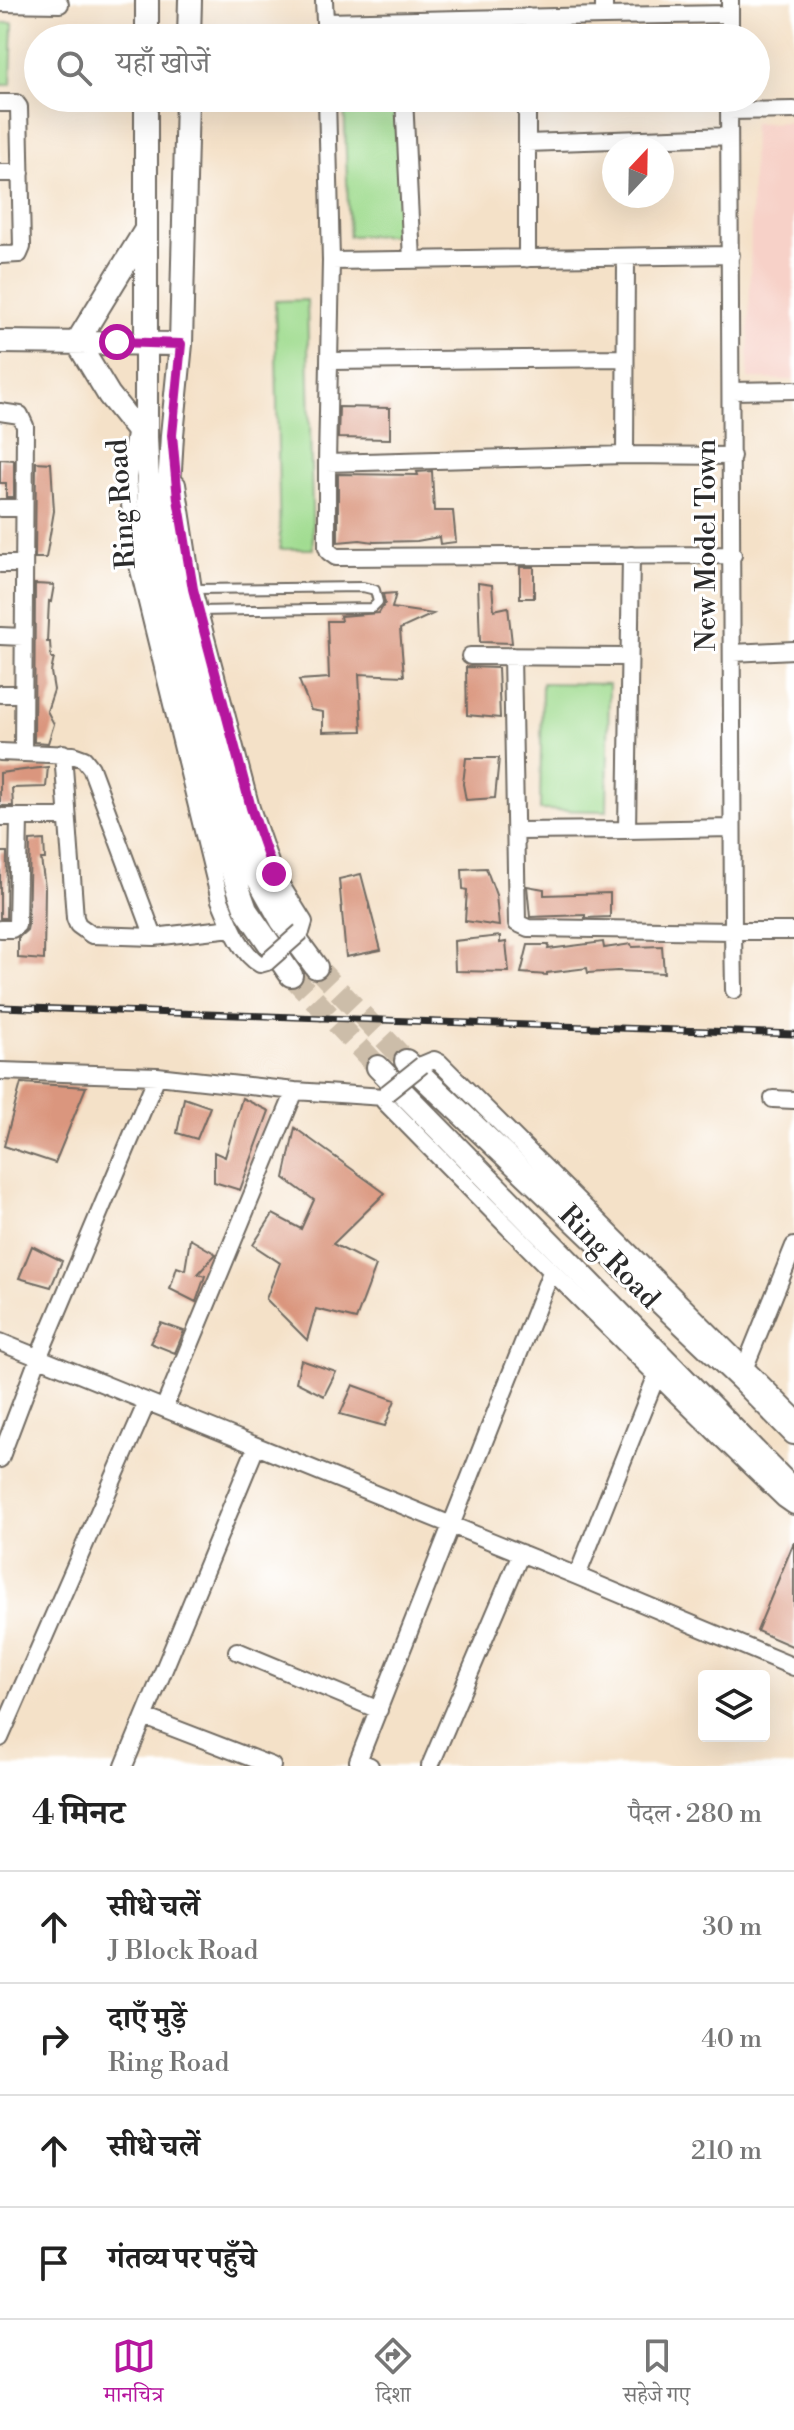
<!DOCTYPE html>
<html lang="hi">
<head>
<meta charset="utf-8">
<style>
  body { margin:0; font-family:"Libre Bodoni","Noto Serif Devanagari",serif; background:#f2f2f2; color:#222 }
  .controls { position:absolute; right:24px; bottom:24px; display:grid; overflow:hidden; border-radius:8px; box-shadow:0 8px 32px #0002 }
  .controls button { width:72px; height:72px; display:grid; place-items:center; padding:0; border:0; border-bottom:2px solid #e0e0e0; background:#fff; color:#222; font:40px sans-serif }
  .compass { position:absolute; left:602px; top:136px; width:72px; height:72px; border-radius:50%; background:#fff; box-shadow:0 8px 32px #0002; rotate:22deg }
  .stop { position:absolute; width:24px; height:24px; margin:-18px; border:6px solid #b5179e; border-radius:50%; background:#fff }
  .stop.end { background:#b5179e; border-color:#fff; box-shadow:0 2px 8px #0008 }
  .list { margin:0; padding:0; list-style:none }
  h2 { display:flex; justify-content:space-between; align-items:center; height:104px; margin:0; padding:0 32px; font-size:34px }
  h2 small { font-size:26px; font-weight:400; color:#767676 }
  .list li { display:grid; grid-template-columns:52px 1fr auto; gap:24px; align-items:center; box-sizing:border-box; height:112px; padding:0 32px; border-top:2px solid #e0e0e0 }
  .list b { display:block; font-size:30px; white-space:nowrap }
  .list p { margin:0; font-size:26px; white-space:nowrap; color:#767676 }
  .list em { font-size:26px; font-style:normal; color:#767676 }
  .icon { flex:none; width:44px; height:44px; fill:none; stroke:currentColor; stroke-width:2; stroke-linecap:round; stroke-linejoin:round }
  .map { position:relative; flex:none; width:794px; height:1766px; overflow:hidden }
  .search { position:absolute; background:#fff; box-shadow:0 8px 32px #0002; left:24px; right:24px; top:24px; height:88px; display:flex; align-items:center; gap:20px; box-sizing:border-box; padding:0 28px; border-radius:44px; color:#767676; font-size:30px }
  .sheet { height:552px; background:#fff }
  nav { display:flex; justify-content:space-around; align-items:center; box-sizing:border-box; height:112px; border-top:2px solid #e0e0e0; background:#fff; font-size:22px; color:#767676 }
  nav a { display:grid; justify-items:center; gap:4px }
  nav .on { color:#b5179e }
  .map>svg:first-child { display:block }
  .built { fill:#f7d1c8 }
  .green { fill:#a0dc90; stroke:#66845e; stroke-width:2 }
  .building { fill:#da967e }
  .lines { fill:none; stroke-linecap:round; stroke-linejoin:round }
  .secondary-tunnel { stroke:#ccbda9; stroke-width:22; stroke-dasharray:22 11; stroke-linecap:butt }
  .lane-casing { stroke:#716b62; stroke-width:12 }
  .street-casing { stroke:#716b62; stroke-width:20 }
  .secondary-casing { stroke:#716b62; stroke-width:26 }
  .lane { stroke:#fff; stroke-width:8 }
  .street { stroke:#fff; stroke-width:16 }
  .secondary { stroke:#fff; stroke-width:22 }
  .rail-casing { stroke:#2b2b2b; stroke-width:7 }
  .rail { stroke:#fff; stroke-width:4; stroke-dasharray:12; stroke-linecap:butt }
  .street-bridge-casing { stroke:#716b62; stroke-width:20; stroke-linecap:butt }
  .street-bridge { stroke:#fff; stroke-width:16 }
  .route { stroke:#b5179e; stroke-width:10 }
  .labels { text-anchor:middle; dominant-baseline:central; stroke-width:6; stroke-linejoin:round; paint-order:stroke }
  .street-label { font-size:28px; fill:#2b2b2b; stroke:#fff }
</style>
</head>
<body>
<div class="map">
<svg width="794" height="1766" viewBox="0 0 794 1766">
  <rect width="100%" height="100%" fill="#fff"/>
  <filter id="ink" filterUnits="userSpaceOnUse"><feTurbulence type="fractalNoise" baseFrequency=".0125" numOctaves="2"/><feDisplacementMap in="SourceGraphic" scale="16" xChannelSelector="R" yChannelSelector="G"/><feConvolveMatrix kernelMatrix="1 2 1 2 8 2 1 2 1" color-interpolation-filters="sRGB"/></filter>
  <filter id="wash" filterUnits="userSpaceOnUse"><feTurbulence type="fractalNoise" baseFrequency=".006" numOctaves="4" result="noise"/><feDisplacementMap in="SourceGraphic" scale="32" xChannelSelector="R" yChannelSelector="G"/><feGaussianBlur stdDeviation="1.8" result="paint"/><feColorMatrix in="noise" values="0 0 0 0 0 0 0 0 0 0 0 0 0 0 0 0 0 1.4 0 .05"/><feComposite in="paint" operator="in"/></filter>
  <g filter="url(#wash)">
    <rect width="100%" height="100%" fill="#f4e1c8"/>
    <path class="built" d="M794 122V380L748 379 753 123Z"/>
    <path class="green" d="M0 23H13L11 85H0Z
      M344 98H396L402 235 349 236Z
      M307 300 313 549H280L275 301Z
      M542 683 609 684 607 811 540 810Z"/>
    <g id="blocks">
      <path class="building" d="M339 407 390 408V439L338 438Z
        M0 459 14 460V497H6V483H0Z
        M36 462 51 463 54 511 46 558H35Z
        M432 471 434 511H453L456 542 440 544 439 537 417 541 374 542 360 540 338 542V474L418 475 417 472Z
        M520 567H534V598H520Z
        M478 583 492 585 494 610 508 607 512 643 480 642Z
        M35 584 54 585 51 602 49 601 47 642H50L51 658H54L51 672 54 690 47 711 54 724 48 743 34 742Z
        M396 593 392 608 433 614 400 629 404 676 359 674 362 731 323 732V712L311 710 299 680 329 678 327 621H341L340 616 379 613 385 603 383 594Z
        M466 667 498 668 500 718 467 715Z
        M466 758H499L495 798 466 800 463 784Z
        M48 767 46 787 12 788 13 806H0V773Z
        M44 840 45 859H41L45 887 44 960 18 958V938L27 930 28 925 30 841Z
        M0 852H7L6 918H0Z
        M486 868 496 895 499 926 465 921 467 890 463 889 462 869Z
        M361 874 381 950 346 957 339 879Z
        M527 886 544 889V895L610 893V917L585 918V915L530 917Z
        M500 936V943L506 942 509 972 455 971 454 941Z
        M603 942 604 948 631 944 632 947 662 946 664 973 617 971 588 973 587 968 547 973V975L521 973 528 945H549L548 949Z
        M21 1083 86 1087 55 1163 4 1146Z
        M184 1098 210 1107 197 1139 177 1133Z
        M242 1098 269 1111 240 1190 214 1182V1152L225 1157Z
        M295 1128 385 1193 333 1244 376 1266 356 1319 316 1309 307 1340 266 1299 280 1263 253 1245 273 1214 301 1229 314 1200 284 1178Z
        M190 1239 216 1254 198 1274 205 1276 196 1302 170 1289 177 1267 185 1270Z
        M32 1246 62 1261 51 1287 19 1278Z
        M161 1323 184 1331 175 1353 150 1343Z
        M301 1360 336 1372 324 1396 296 1382Z
        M353 1385 395 1400 385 1426 340 1414Z
        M794 1542V1647L757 1631Z"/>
    </g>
  </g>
  <g filter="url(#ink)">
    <use href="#blocks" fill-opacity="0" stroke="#716b62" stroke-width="2"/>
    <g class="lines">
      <path class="secondary-tunnel" d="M316 967 406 1061
        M291 975 378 1067"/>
      <defs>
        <path id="lane" d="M194 589 363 587 375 590 378 602 372 608 199 611"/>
        <path id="street" d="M324 0 325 22 604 16V0
          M0 3 60 4
          M604 16 730 14
          M527 17V38
          M325 22V38
          M730 38V0
          M327 98 331 261 731 255
          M404 98 412 260
          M729 98 733 931H794
          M0 103H16L19 107 22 247 19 254 0 255
          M729 111 794 110
          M527 143 729 136
          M0 173H21
          M527 259V98
          M626 259 625 455 732 456
          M331 261 327 463 625 455
          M329 361 625 358
          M732 391 794 390
          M0 412 20 415 25 426 23 752
          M136 428 128 477 133 545 220 900C229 921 240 953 260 964L267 962
          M327 463V547L329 552 336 557 733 555
          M177 484 193 589 251 808 274 874 304 922 301 932
          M0 508H24
          M631 555 627 830 731 828
          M0 564H24
          M0 636 23 637
          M733 653 794 650
          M470 656 629 657
          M512 656 517 923 528 928 733 931 734 990
          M0 694H23
          M0 752 73 755 84 759 91 768 154 937
          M63 753 75 918 78 925 92 935 154 937 232 928
          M0 817H67
          M516 831 627 830
          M0 929H12L17 925 19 817
          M422 1065 434 1060 440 1063 794 1416
          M0 1071 157 1076 295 1091 384 1097
          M387 1093 384 1101C516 1236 648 1369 784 1499L794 1506
          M773 1099 794 1100
          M0 1342 577 1576 794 1667
          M745 1367 794 1246
          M164 1408 295 1091
          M0 1459 39 1356 157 1076
          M577 1576 656 1377
          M237 1651 379 1710
          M145 1717 272 1766
          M0 1738 147 1402
          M124 1766 256 1447
          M370 1766 358 1761 551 1272
          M430 1766 521 1553"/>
        <path id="secondary" d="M147 38V0
          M189 38 190 0
          M146 98V437L151 549 225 851 246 910 291 975
          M187 98 181 344 172 435 166 540 252 868 282 921 316 967
          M145 231 77 342 109 395 146 441
          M0 342 181 344
          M406 1061 741 1379 794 1433
          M378 1067 794 1491"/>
      </defs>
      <use href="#lane" class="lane-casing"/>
      <use href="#street" class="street-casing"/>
      <use href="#secondary" class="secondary-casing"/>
      <use href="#lane" class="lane"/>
      <use href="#street" class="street"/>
      <use href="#secondary" class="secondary"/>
      <defs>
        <path id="rail" d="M0 1007 794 1034"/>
      </defs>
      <use href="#rail" class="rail-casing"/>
      <use href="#rail" class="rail"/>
      <defs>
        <path id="street-bridge" d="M267 962 301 932
          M387 1093 422 1065"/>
      </defs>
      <use href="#street-bridge" class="street-bridge-casing"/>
      <use href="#street-bridge" class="street-bridge"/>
    </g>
  </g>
  <g class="lines" filter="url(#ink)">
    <path class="route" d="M117 342 181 344 172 435 178 499 193 589 251 808 274 874"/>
  </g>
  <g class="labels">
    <g class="street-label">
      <text transform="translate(122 504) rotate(-94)">Ring Road</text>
      <text transform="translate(706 545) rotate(-90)">New Model Town</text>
      <text transform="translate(609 1257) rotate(46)">Ring Road</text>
    </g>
  </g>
</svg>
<div class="controls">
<button><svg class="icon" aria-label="layers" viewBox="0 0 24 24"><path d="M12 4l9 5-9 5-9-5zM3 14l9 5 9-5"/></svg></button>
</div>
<svg class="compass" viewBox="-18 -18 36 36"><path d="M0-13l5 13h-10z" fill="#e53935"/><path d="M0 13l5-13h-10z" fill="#767676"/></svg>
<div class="stop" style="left:117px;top:342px"></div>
<div class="stop end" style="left:274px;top:874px"></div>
<div class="search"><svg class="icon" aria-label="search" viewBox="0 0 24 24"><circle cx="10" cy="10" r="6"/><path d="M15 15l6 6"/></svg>यहाँ खोजें</div>
</div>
<section class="sheet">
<h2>4 मिनट<small>पैदल · 280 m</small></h2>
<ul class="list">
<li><svg class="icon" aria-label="ahead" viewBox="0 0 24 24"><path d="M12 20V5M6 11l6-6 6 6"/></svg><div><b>सीधे चलें</b><p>J Block Road</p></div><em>30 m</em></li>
<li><svg class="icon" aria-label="right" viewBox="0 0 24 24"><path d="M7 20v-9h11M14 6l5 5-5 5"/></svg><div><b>दाएँ मुड़ें</b><p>Ring Road</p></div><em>40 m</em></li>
<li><svg class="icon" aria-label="ahead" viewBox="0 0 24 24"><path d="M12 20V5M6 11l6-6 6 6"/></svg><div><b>सीधे चलें</b></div><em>210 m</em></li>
<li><svg class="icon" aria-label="arrive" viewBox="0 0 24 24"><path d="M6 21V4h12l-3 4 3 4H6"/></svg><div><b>गंतव्य पर पहुँचे</b></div></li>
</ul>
</section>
<nav>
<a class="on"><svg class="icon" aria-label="map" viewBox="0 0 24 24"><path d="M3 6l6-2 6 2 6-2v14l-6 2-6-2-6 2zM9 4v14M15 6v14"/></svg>मानचित्र</a>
<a><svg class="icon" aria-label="directions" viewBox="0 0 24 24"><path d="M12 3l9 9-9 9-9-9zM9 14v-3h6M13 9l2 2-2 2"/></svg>दिशा</a>
<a><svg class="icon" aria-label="saved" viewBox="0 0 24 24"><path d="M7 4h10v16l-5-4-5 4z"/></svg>सहेजे गए</a>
</nav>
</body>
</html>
